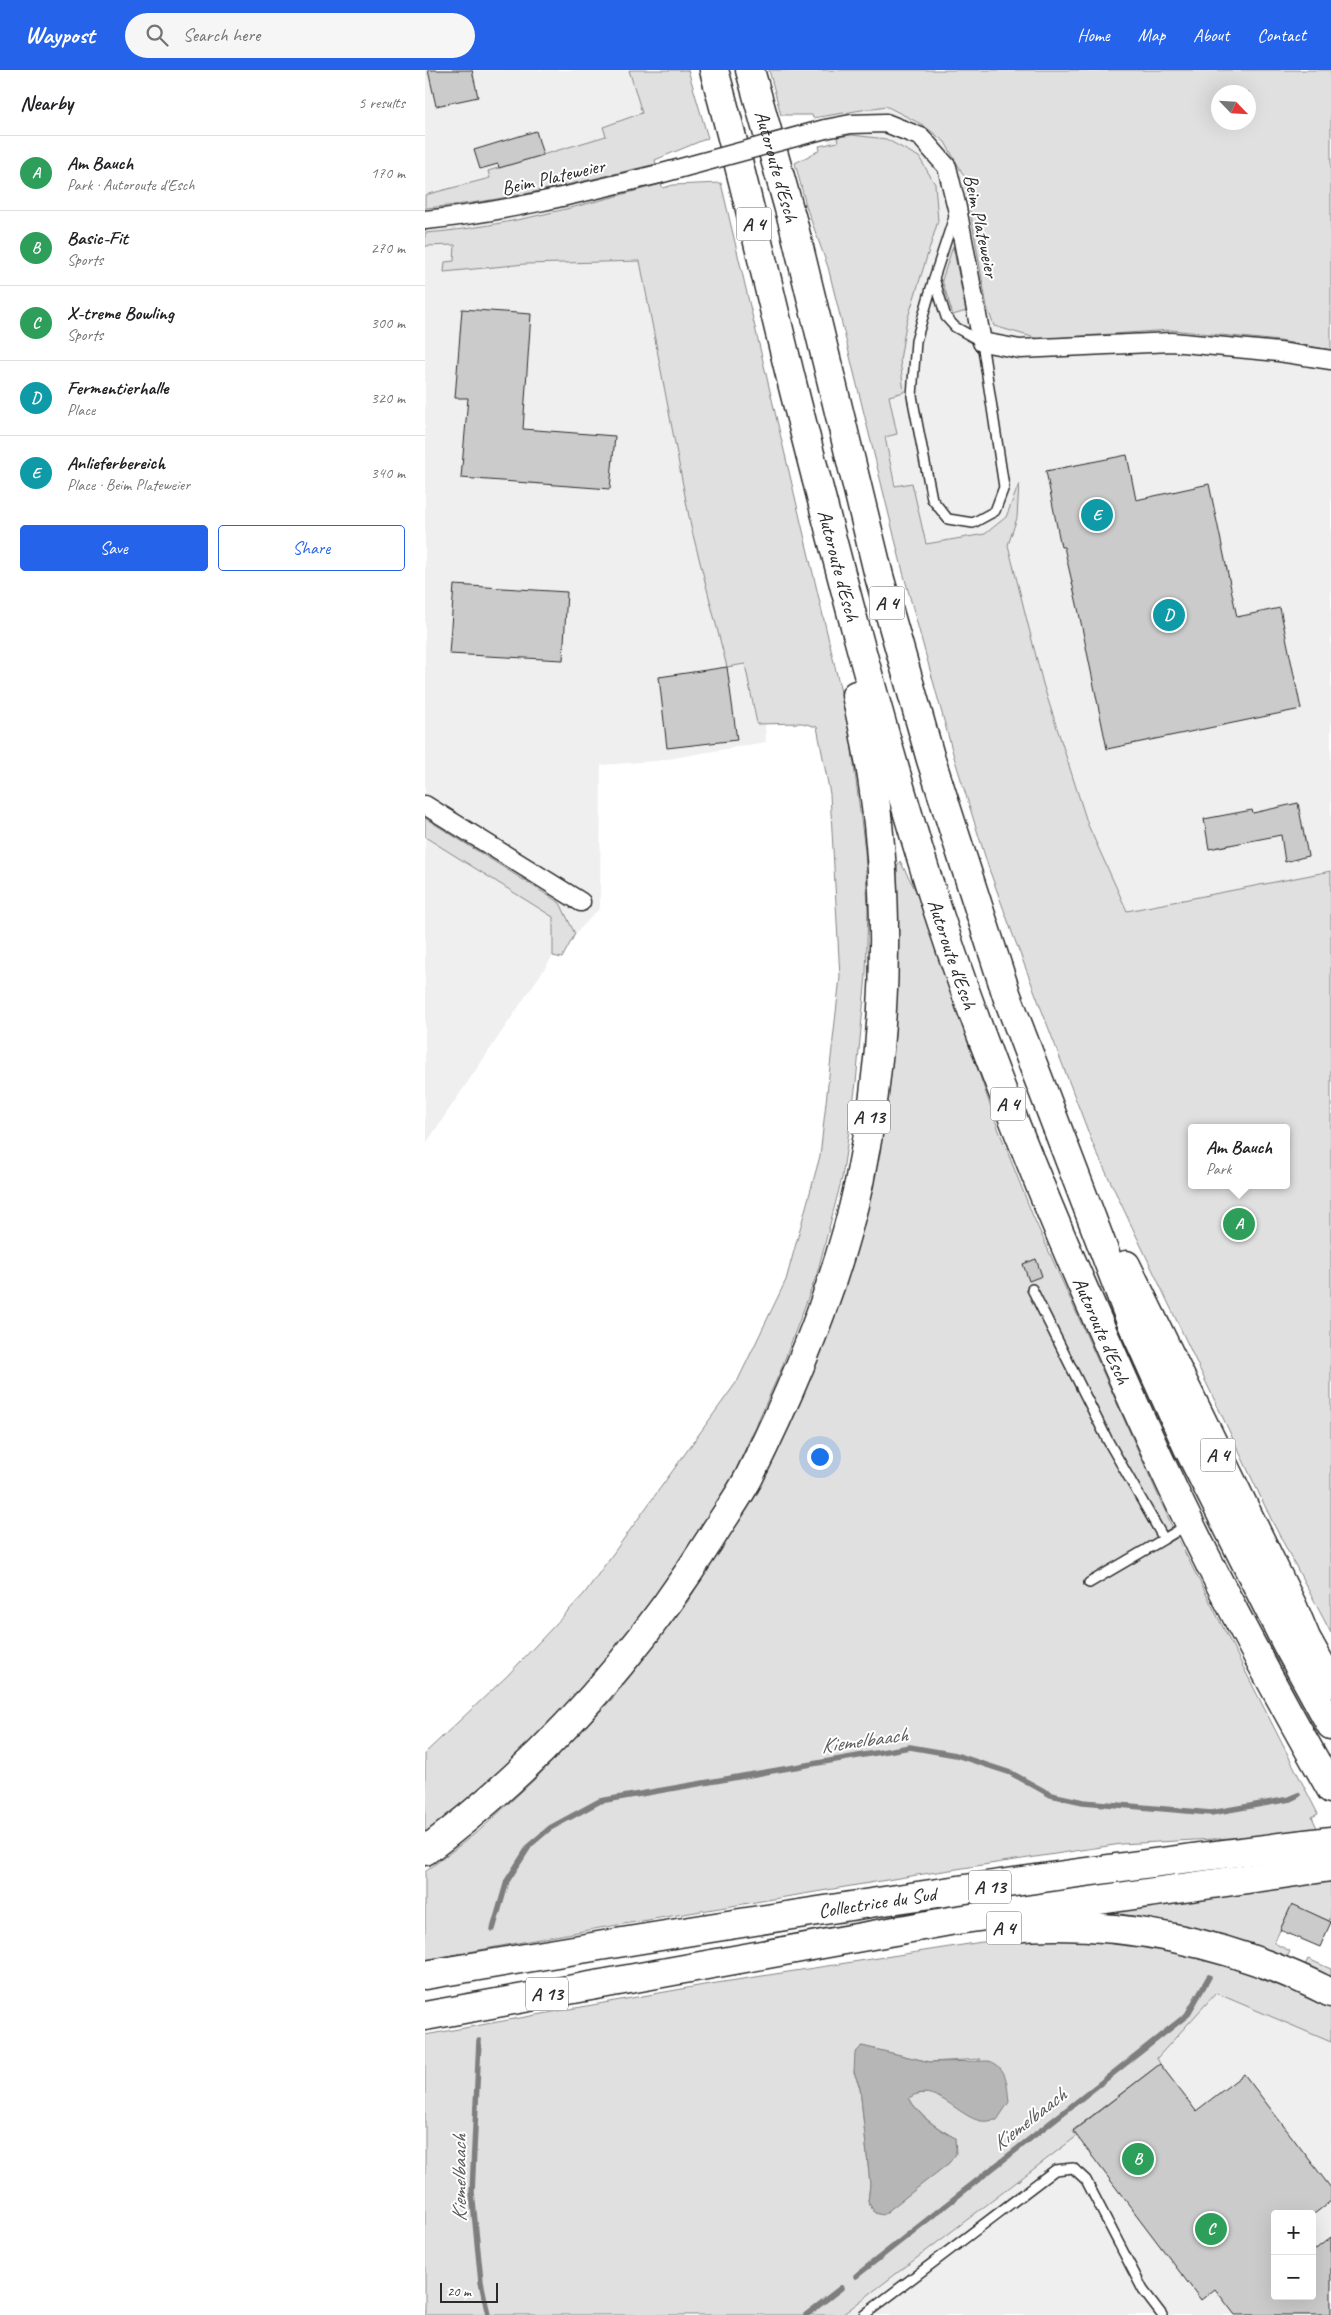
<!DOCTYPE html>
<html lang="en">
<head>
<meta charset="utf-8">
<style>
  body { margin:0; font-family:Caveat,sans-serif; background:#f6f6f6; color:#202124 }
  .controls { position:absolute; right:15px; bottom:15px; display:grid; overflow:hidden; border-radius:5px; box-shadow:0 5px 20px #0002 }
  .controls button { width:45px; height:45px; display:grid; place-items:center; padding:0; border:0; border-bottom:1px solid #e0e0e0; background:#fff; color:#202124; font:25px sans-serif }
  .compass { position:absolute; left:786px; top:15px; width:45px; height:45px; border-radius:50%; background:#fff; box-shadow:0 5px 20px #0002; rotate:115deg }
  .scale { position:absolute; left:15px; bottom:12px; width:58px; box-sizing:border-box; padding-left:5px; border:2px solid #2b2b2b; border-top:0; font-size:14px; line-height:18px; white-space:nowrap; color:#2b2b2b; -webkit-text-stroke:4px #fff; paint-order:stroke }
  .you { position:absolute; left:394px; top:1386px; width:18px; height:18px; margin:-12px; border:4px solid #fff; border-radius:50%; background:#1a73e8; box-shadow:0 0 0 8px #1a73e833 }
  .badge { display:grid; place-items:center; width:32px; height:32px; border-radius:50%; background:#2563eb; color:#fff; font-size:16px; font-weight:700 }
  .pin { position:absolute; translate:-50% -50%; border:2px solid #fff; box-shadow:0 1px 5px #0006 }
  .popup { position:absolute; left:763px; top:1054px; width:102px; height:65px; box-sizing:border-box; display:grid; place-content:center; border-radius:5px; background:#fff; filter:drop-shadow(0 1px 4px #0005); font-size:16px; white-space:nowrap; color:#757577 }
  .popup b { font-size:19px; color:#202124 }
  .popup::after { content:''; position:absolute; left:50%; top:100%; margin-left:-10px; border:10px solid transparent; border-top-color:#fff }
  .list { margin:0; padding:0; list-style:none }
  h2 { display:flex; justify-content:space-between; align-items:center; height:65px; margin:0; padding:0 20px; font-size:21px }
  h2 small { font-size:16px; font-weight:400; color:#757577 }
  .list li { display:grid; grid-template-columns:32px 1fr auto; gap:15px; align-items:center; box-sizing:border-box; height:75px; padding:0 20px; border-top:1px solid #e0e0e0 }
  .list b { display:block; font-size:19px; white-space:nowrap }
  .list p { margin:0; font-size:16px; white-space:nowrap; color:#757577 }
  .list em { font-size:16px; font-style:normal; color:#757577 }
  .actions { display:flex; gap:10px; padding:15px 20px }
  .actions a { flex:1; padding:11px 0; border:1px solid #2563eb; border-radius:5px; text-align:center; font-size:18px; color:#2563eb }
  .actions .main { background:#2563eb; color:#fff }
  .icon { flex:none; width:28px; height:28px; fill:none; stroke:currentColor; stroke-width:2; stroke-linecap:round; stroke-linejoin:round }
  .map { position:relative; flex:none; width:906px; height:2245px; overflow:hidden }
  header { display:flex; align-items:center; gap:30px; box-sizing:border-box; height:70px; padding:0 25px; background:#2563eb; color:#fff }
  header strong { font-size:24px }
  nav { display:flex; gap:28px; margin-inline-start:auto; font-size:18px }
  .search { width:350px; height:45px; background:#f6f6f6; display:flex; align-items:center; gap:12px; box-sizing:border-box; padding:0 18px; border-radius:28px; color:#757577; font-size:19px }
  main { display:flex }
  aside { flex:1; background:#fff }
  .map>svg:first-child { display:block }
  .built { fill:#efefef; fill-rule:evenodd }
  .green { fill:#e0e0e0; stroke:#868686; fill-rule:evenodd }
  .water { fill:#b6b6b6; stroke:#7e7e7e }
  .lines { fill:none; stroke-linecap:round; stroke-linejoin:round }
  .stream { stroke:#7e7e7e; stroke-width:5.5 }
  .building { fill:#cbcbcb; stroke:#2b2b2b }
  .lane-casing { stroke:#2b2b2b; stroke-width:12 }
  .street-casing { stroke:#2b2b2b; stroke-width:21 }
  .highway-casing { stroke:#2b2b2b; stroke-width:31 }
  .lane { stroke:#fff; stroke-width:9 }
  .street { stroke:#fff; stroke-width:18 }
  .highway { stroke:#fff; stroke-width:28 }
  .street-bridge-casing { stroke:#2b2b2b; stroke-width:21; stroke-linecap:butt }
  .street-bridge { stroke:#fff; stroke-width:18 }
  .labels { text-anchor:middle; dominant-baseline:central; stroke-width:4; stroke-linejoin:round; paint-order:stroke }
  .shield { fill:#fff; stroke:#6b6b6b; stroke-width:1 }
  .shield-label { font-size:19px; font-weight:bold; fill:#2b2b2b }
  .street-label { font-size:20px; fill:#2b2b2b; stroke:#fff }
  .water-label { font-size:21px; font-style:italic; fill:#5c5c5c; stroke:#fff }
</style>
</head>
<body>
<header>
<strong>Waypost</strong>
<div class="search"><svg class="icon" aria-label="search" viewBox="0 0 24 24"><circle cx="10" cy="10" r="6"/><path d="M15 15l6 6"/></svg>Search here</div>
<nav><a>Home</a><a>Map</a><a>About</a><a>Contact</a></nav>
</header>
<main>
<aside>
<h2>Nearby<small>5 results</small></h2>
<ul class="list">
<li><span class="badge" style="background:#2e9e5b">A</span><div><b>Am Bauch</b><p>Park · Autoroute d'Esch</p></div><em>170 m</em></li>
<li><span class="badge" style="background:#2e9e5b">B</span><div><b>Basic-Fit</b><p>Sports</p></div><em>270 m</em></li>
<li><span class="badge" style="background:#2e9e5b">C</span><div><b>X-treme Bowling</b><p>Sports</p></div><em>300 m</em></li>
<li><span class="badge" style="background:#0f9aa8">D</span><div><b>Fermentierhalle</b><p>Place</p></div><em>320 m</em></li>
<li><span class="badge" style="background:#0f9aa8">E</span><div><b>Anlieferbereich</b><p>Place · Beim Plateweier</p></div><em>340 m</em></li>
</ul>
<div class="actions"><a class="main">Save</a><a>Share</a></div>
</aside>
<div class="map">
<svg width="906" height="2245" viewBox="0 0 906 2245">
  <rect width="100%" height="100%" fill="#fff"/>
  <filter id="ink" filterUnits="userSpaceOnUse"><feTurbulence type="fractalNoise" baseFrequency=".02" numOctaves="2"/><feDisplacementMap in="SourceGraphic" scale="10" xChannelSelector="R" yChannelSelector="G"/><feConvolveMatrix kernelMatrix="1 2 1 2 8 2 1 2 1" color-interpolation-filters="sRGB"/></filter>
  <g filter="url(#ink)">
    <path class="built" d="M0 0H204L217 43 179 57 182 66 63 101 65 108 0 125Z
      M461 36 498 55 520 72 539 106 562 237 614 269 746 260 855 271 906 280V801L702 841 663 755 618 615 583 474 592 448 594 416 581 447 560 464 500 474 487 413 471 416 460 367 472 364 464 326 479 322 475 290 481 254 513 151 412 68 413 72 404 74 396 45Z
      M231 94 236 114 118 146 43 160 0 163V138L38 135 112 122Z
      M30 175 29 191 20 192 19 202 100 194 215 191 266 457 303 597 320 594 331 654H340L341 672 231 691 176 695 175 838 150 864 137 888 128 886 0 1075V176Z
      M791 1923 906 1972V2245H417L652 2066 648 2061 735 1994 732 1988ZM850 2144H887V2226H850Z"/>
    <path class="green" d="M204 0H263L283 68 230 90 231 94C154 112 79 132 0 138V125L65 108 63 101 181 66 178 57 217 43Z
      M344 0H906V280L855 271 746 260 614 269 569 256 562 237 539 106 520 72 498 55 461 36 388 48 387 45H356ZM824 22V52H794V22Z
      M427 65 461 69 494 87 510 114 513 151 481 254 475 290 479 322 464 326 472 364 460 367 470 416 487 413 501 474 560 464 581 447 594 414 592 448 583 475 618 614 663 755 702 841 906 801V1563L848 1453 669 1077 588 865 564 799 529 687 478 502 403 197 382 139 370 93 395 80 394 76 413 72 412 67ZM766 1058H862V1115H766Z
      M296 113 424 656 440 781 443 840 441 905 431 1013 417 1108 392 1204 355 1302 310 1402 245 1512 169 1606 91 1686 38 1735 0 1764V1683L82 1606 159 1524 313 1310 361 1210 395 1086 415 907 405 724 392 657 377 653 332 654 320 594 302 597 266 457 215 191 100 194 19 202 20 192 29 191 30 175 0 176V163C81 157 158 135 236 114L238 118 248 115Z
      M528 176 541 241 528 245 517 210Z
      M0 748 135 833 150 864 137 888 128 886V847L0 767Z
      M475 791 491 821 573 1058 608 1146 750 1463 893 1744 887 1747 893 1760 825 1767 696 1774 492 1805 169 1859 0 1890V1802L56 1759 110 1709 188 1628 263 1531 334 1417 380 1319 422 1210 445 1119 463 1018 473 906 472 796Z
      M906 1806V1846L904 1851 867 1835 849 1873 865 1881 860 1892 655 1841Z
      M659 1868 748 1880 815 1896 906 1936V1972L791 1923 732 1988 735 1994 648 2060 652 2066 417 2245H0V1965L279 1915 557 1872ZM436 1976 505 1992 556 1989 506 2023 489 2024 484 2028C495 2047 511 2057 530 2068L524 2093 458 2144 450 2143 443 2132 445 2114 435 2018 429 2002Z
      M883 1889 906 1899V1913L878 1899Z"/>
    <path class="water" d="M437 1976 505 1992 564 1991C583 1997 582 2015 584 2032L572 2050C567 2050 561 2052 556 2051 533 2047 509 2010 484 2028 494 2047 512 2058 530 2068L531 2084 524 2093 458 2145 450 2143 443 2132 445 2114 435 2018 429 2002 430 1983Z"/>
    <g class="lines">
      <path class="stream" d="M68 1859 82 1811 105 1775 125 1758 175 1731 485 1677 531 1685 586 1703 626 1725 658 1732 786 1743 865 1729 873 1725
        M54 1971 47 2122 56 2212 63 2245
        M431 2206 762 1945 784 1907
        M381 2245 416 2218"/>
    </g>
    <path class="building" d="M3 0H47L53 27 11 36Z
      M111 61 118 85 74 98 73 94 55 99 49 80Z
      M37 239 106 244 98 359 190 366 185 419 36 408 43 328H30Z
      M702 385 711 430 784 414 812 547 855 538 876 639 682 679 654 543 639 477H636L621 401Z
      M29 515 142 522 138 590 24 584Z
      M302 597 312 670 242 678 234 607Z
      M873 733 883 786 860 792 856 765 784 779 779 749 827 740 828 743Z
      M611 1189 617 1206 604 1211 598 1194Z
      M867 1834 906 1852 895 1877 855 1860Z
      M735 1994 771 2041 819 2004 906 2118V2131L889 2144H850V2226H887V2182L906 2167V2245H810L790 2219 776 2230 648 2061Z"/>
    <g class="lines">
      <defs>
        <path id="lane" d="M509 208 521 247 530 257 557 272 579 417 570 441 548 453 523 449 507 429 487 326 491 271Z
          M509 208 530 144
          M607 1219 683 1371 739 1469 664 1513
          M739 1469 762 1455
          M439 2245 630 2100 648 2098 661 2110 718 2220 737 2245"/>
        <path id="street" d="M400 59 426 54 461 53 496 67 522 97 532 138 557 272 595 279 747 272 854 282 906 290
          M0 150C80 142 156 123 234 104
          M0 735 156 832"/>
        <g id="highway">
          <path id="s1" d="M289 0C318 104 341 208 367 313 409 479 452 646 503 810 546 948 600 1083 657 1215 692 1294 725 1373 763 1450 807 1541 856 1631 906 1719"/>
          <path id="s2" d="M325 0 368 153 454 506 506 690 582 926 705 1249 763 1378 861 1573 906 1655"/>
          <path d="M701 1195 868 1537 881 1568 906 1613"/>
          <path d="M0 1781C114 1696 210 1589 286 1468 298 1448 313 1428 324 1407 370 1315 412 1214 434 1113 467 953 469 785 431 625"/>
          <path d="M583 1858C695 1849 806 1872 906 1923"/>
          <path id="s3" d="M0 1905C301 1854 603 1806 906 1771"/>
          <path d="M0 1946 525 1851 906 1797"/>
        </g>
      </defs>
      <use href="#lane" class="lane-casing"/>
      <use href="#street" class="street-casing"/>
      <use href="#highway" class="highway-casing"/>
      <use href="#lane" class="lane"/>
      <use href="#street" class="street"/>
      <use href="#highway" class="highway"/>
      <defs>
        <path id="street-bridge" d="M234 104 400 59"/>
      </defs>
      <use href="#street-bridge" class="street-bridge-casing"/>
      <use href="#street-bridge" class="street-bridge"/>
    </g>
  </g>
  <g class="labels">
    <g class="shield">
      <rect x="311.5" y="137.5" width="35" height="33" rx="4"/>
      <rect x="444.5" y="516.5" width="35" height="33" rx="4"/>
      <rect x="565.5" y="1017.5" width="35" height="33" rx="4"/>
      <rect x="423" y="1030.5" width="42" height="33" rx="4"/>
      <rect x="775.5" y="1368.5" width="35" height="33" rx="4"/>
      <rect x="544" y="1800.5" width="42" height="33" rx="4"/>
      <rect x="561.5" y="1841.5" width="35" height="33" rx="4"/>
      <rect x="101" y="1907.5" width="42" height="33" rx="4"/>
    </g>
    <g class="shield-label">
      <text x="329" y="154">A 4</text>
      <text x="462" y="533">A 4</text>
      <text x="583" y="1034">A 4</text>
      <text x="444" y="1047">A 13</text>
      <text x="793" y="1385">A 4</text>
      <text x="565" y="1817">A 13</text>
      <text x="579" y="1858">A 4</text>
      <text x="122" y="1924">A 13</text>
    </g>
    <g class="street-label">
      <text stroke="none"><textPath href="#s2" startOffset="100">Autoroute d'Esch</textPath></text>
      <text transform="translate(128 107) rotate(-13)">Beim Plateweier</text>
      <text transform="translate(556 156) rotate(78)">Beim Plateweier</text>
      <text stroke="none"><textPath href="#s1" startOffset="511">Autoroute d'Esch</textPath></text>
      <text stroke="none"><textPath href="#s1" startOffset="916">Autoroute d'Esch</textPath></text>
      <text stroke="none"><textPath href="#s1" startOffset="1321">Autoroute d'Esch</textPath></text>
      <text stroke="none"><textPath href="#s3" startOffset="458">Collectrice du Sud</textPath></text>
    </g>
    <g class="water-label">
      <text transform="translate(439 1670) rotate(-8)">Kiemelbaach</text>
      <text transform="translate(604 2049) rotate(-38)">Kiemelbaach</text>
      <text transform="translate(34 2108) rotate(-90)">Kiemelbaach</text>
    </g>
  </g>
</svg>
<div class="controls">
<button>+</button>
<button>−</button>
</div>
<svg class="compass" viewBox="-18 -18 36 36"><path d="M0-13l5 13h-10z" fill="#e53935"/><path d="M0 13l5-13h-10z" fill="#757577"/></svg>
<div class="scale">20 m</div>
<div class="you"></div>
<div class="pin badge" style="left:814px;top:1154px;background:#2e9e5b">A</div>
<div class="popup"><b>Am Bauch</b>Park</div>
<div class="pin badge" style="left:713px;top:2089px;background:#2e9e5b">B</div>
<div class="pin badge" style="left:786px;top:2159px;background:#2e9e5b">C</div>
<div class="pin badge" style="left:744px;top:545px;background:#0f9aa8">D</div>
<div class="pin badge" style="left:672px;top:445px;background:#0f9aa8">E</div>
</div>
</main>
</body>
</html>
